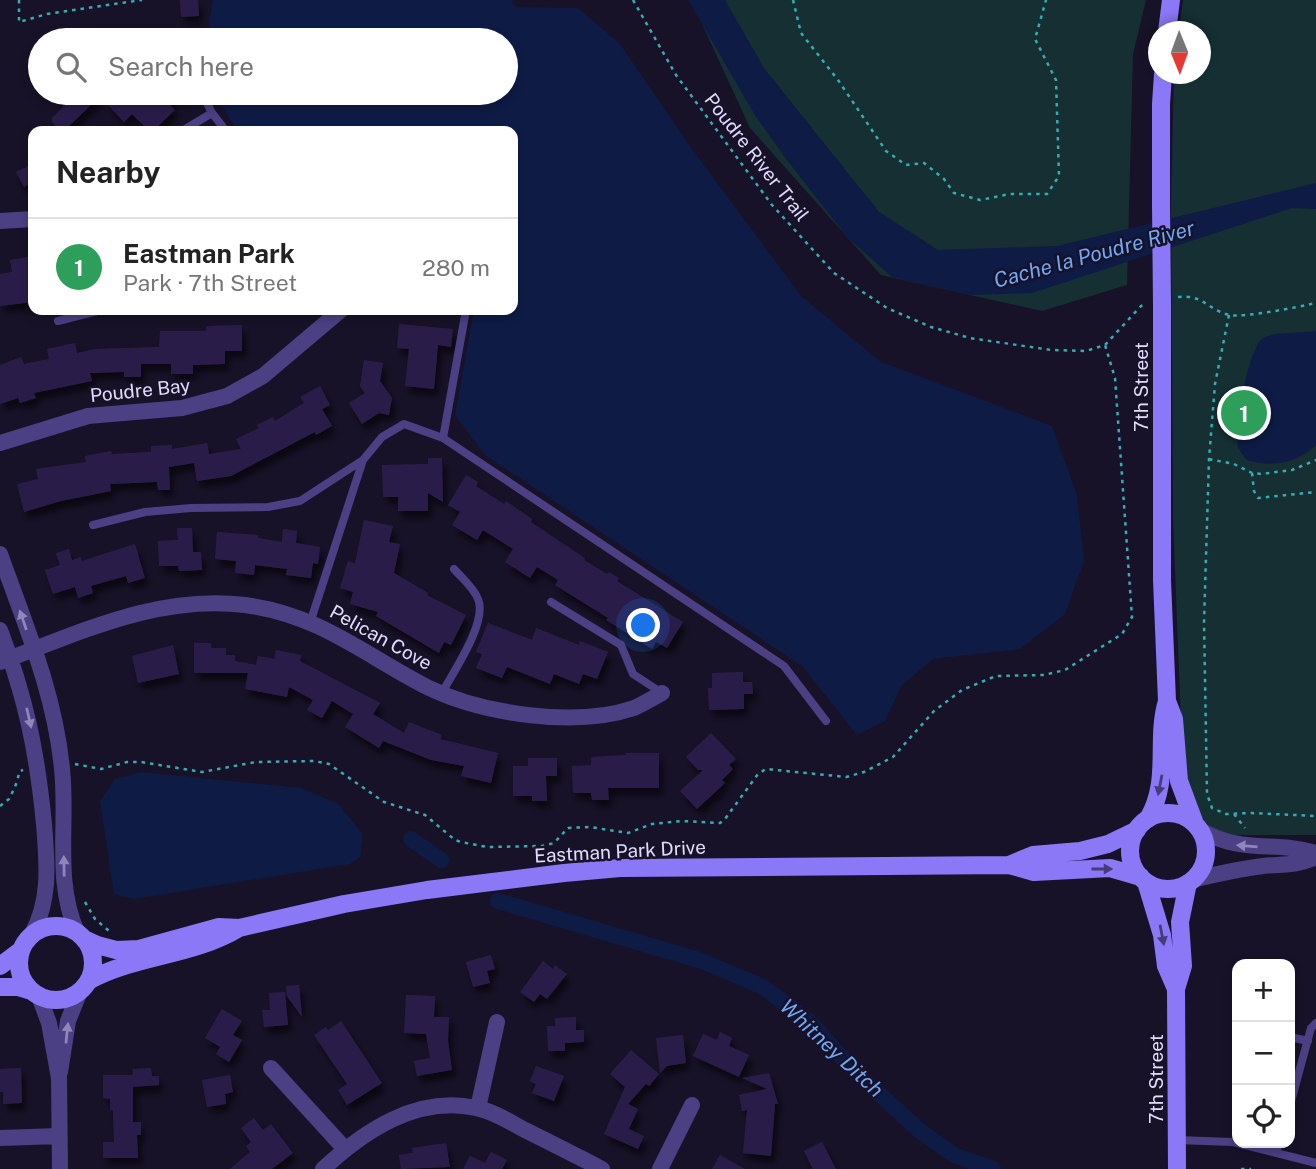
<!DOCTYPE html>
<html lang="en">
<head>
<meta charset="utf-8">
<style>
  body { margin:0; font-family:"Public Sans",sans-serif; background:#f2f2f2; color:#222 }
  .controls { position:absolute; right:21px; bottom:21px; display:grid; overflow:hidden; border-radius:14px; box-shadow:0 4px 10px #0003 }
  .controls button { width:63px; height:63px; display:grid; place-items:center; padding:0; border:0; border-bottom:2px solid #e0e0e0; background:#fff; color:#222; font:35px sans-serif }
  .compass { position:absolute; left:1148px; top:21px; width:63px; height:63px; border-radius:50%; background:#fff; box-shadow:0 4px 10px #0003; rotate:179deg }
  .you { position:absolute; left:644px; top:626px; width:24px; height:24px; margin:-18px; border:5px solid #fff; border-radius:50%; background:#1a73e8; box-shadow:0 0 0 10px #1a73e833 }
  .badge { display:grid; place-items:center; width:46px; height:46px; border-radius:50%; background:#2563eb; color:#fff; font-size:23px; font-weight:700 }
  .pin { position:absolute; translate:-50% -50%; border:4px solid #fff; box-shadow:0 2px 7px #0006 }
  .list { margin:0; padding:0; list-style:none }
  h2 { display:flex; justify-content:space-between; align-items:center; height:91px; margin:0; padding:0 28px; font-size:30px }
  h2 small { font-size:23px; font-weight:400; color:#767676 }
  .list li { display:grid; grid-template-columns:46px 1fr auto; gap:21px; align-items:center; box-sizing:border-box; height:98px; padding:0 28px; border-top:2px solid #e0e0e0 }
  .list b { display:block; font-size:26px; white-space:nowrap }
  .list p { margin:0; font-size:23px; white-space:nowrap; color:#767676 }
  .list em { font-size:23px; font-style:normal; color:#767676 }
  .icon { flex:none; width:38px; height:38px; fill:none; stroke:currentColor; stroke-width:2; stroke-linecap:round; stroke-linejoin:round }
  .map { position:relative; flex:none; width:1316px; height:1169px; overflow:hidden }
  .search { position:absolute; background:#fff; box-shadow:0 4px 10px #0003; left:28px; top:28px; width:490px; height:77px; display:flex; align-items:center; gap:18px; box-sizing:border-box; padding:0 24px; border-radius:38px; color:#767676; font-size:26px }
  .panel { position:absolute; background:#fff; box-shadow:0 4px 10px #0003; left:28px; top:126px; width:490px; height:189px; border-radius:14px }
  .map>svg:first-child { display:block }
  .green { fill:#152f32 }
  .water { fill:#0e1b45 }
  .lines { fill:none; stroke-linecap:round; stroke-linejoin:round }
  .canal { stroke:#0e1b45; stroke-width:16 }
  .building { fill:#2c1f48; filter:url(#shadow) }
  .path { stroke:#38acb4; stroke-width:2.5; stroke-dasharray:3.5 5; stroke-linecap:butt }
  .lane { stroke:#4b4084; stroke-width:8 }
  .street { stroke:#4b4084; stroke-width:16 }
  .secondary { stroke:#8b78f7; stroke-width:18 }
  .secondary-bridge { stroke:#8b78f7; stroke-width:18 }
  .oneway { fill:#8f86ba }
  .oneway2 { fill:#463b7b }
  .labels { text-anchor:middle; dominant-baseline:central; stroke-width:5; stroke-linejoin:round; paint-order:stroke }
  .street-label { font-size:19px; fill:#e3dbfd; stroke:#181228 }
  .water-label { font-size:21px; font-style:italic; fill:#6fa8f6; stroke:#181228 }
</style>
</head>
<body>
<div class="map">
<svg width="1316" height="1169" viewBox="0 0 1316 1169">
  <defs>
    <filter id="shadow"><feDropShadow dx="4" dy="7" stdDeviation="3.5" flood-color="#0009"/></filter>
  </defs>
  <rect width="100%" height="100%" fill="#181228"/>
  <path class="green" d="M691 0H1146L1133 54 1127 285 1042 311 881 275 750 128Z
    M1183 0H1316V835H1197L1185 824 1173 519 1171 203 1174 74H1200V32L1179 31Z"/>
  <path class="water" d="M213 0H512L516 7 578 8 620 44 692 149 801 296 881 362 1052 426 1077 495 1084 561 1065 614 1020 649 933 659 901 686 885 721 857 735 802 666 485 455 455 415 474 310H513V131H248L237 129 213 93H506V40H206Z
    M688 0H725L764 68 879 212 938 250 1057 246 1316 183V209L1292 208 1032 293 970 295 892 277 847 237 787 160 756 117Z
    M1316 331V445C1299 463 1270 468 1247 460 1244 456 1240 452 1238 447 1234 429 1248 349 1263 338 1272 332 1303 333 1316 331Z
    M141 772 301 788 338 804 363 834 360 857 350 864 133 899 114 894 100 801 115 779Z"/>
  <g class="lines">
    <path class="canal" d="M411 839 441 860
      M498 901 702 961 763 987 809 1021 855 1072 920 1131 954 1155 993 1169"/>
  </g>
  <path class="building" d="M180 0H198L199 16 181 17Z
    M51 93H91L97 99 64 131H59L52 122V118L64 106Z
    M130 93H178L168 102 175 110 153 131H149L132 114 124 122 108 105 118 95 123 99Z
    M33 164V182L24 187 16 172Z
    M28 257 33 302 0 306V274L12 272 10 260Z
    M399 324 453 329 451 347 438 345 434 389 405 386 409 349 397 348Z
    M242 325V351H225V364L193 365V374H171V364H141V377H124V372L90 373 92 381 34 393 36 398 20 403 18 398 0 404V365L21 357 24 364 49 359 47 349 75 343 77 353 95 349 159 347 160 331H206V326Z
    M364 360 383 363 380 381 392 398 389 415 379 413 362 424 349 403 365 393 360 386Z
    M320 386 330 405 322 409 332 426 316 435 315 432 231 476 197 481 194 463 169 467 170 490H158L157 482 110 484 111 491 61 501 24 512 17 484 38 479 36 469 86 462 85 456 111 451 112 454 151 452V446L172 445V449L207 443 209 454 241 449 236 439 259 428 257 425 273 417 275 421 304 403 300 397Z
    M428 458H442L443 502 428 493V511H398V497H383L382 465 428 464Z
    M466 475 478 482 476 486 504 504 506 501 516 508 532 519 531 522 585 558 584 560 607 574 609 572 619 578 617 581 683 622 667 648 656 642 652 649 606 620 608 618 555 585 558 580 537 567 530 578 505 562 513 549 483 530 477 540 452 525 460 512 448 505Z
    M364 520 393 526 389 542 400 544 394 573 428 593 427 595 466 615 451 645 444 642 439 653 376 616 378 612 350 604 353 592 340 588 348 561 355 563Z
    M177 528H192L193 552H201L202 570 179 571 178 566H159L158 541 178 540Z
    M283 529 297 531 296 543 320 547 318 564 313 563 311 578 286 575 287 569 255 565 254 575 235 573 236 561 215 559 217 532 258 535V538L282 542Z
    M135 544 145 578 128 583 126 576 91 586 93 593 78 598 75 587 53 594 45 570 60 565 56 553 69 549 72 560 81 557 82 561Z
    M488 623 532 640 536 628 579 645 580 641 608 652 597 679 583 674 579 684 554 674 550 684 507 667 502 678 476 668 482 654 476 652Z
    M194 643H211V648H226V655H235V661L256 665 258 656 274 659 276 650 301 655 300 661 380 703 373 714 404 733 409 722 442 735 440 739 498 753 491 783 461 776 464 766 431 760 383 741 379 748 345 727 353 714 332 701 322 718 307 710 313 700 289 687 287 697 245 689 248 673H194Z
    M173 645 179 674 138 683 132 656Z
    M743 672V682H752L753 694H744V709L709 710 708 688H712V673Z
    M711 733 736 759 729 765 733 769 722 780 725 783 697 809 680 791 703 770H698L686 757Z
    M626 753H659V788H608L609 800H592L591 793H573L572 766 591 765V757L626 755Z
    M528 758H557V776H546L547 801H532V796H513V766H528Z
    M491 955 495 969 487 971 490 983 473 987 466 962Z
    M543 961 553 969 555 965 567 974 547 999 540 994 534 1002 520 992Z
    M299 985 302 1017 287 996 286 986Z
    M285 992 288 1025 264 1027 262 1010H270L269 993Z
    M406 995 435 996 434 1017H449L448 1041 452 1070 417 1076 414 1061 430 1058 426 1034 404 1033Z
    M222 1009 242 1021 233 1035 242 1040 229 1062 216 1054 220 1047 205 1038Z
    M576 1017V1030H584V1042L565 1043V1051H548L547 1026H555V1018Z
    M341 1021 382 1083 347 1105 338 1090 347 1084 314 1035 326 1027 328 1030Z
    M720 1032 732 1038 729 1046 749 1055 739 1077 693 1056 703 1034 717 1040Z
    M683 1035 686 1063 667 1066 660 1073 656 1038Z
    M631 1050 659 1074 649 1086 646 1084 628 1104 638 1109 629 1129 644 1136 638 1149 604 1134 625 1087 610 1074Z
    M536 1066 564 1076 554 1101 532 1093 536 1084 530 1081Z
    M21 1068 22 1103 3 1104V1092H0V1069Z
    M151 1068 152 1076H159V1085L133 1087V1122H141V1135H137L138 1158H103V1142H114L113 1110H110V1099L103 1098V1075H133V1069Z
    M769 1073 778 1104H775L771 1156 743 1153 747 1110 742 1111 739 1095 767 1089 742 1078Z
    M230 1075 233 1092 225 1094 226 1104 207 1107 202 1080Z
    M254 1118 263 1130 271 1124 293 1153 272 1169H230L250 1152 246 1146 251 1142 241 1128Z
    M822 1142 836 1169H813L804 1151Z
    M446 1143 450 1167 401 1169 399 1155 413 1153 412 1148Z
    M491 1152 507 1160 502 1169H463L470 1156 485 1163Z
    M720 1155 745 1169H712Z"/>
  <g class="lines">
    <path class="path" d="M19 0V22L47 14 142 0
      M633 0 676 75 772 205 834 273 887 308 931 327 970 338 1051 350 1086 351 1105 345 1141 306 1144 305
      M793 0 801 33 838 80 886 151 906 165 924 163 944 179 954 193 980 200 1010 194H1047L1059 176 1056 80 1035 39 1046 0
      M1178 297C1203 294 1208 310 1229 315 1244 318 1298 307 1316 303
      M1229 315 1215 384 1209 459 1204 622 1207 794 1212 808 1226 814 1251 813 1316 816
      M1209 459 1234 464 1252 473 1261 474 1292 470 1316 460
      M1252 473 1254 491 1258 498 1316 492
      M75 764 101 769 127 762H141L202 772 256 762 314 761 329 764 384 802 425 815 455 840 461 842 487 847 542 846 554 843 568 828 590 827 628 833 652 824 681 821 720 823 725 819 758 774 766 769 846 777 864 772 893 757 934 711 962 690 996 676 1044 675 1065 670 1122 634 1132 617 1115 378 1105 345
      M0 806 9 799 15 787 20 771 23 770
      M1234 814 1245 828
      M85 902 95 919 109 931
      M1241 1169H1251"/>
    <path class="lane" d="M202 93 212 113 226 131
      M182 131 212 113
      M58 321 101 310
      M443 438 466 310
      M93 525 145 512 191 508 268 507 300 501 363 460 382 437 404 424 443 438 784 666 826 721
      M551 602 621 645 633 674 662 693
      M310 623 363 460
      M442 693C453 672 488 622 478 599 474 588 462 578 454 569
      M1290 1037 1308 1041
      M1290 1105 1311 1028 1316 1023
      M1177 1140 1233 1142 1316 1163
      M1276 1153 1279 1143"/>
    <path class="street" d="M0 221 33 219
      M0 443 88 416 182 408 227 396 263 376 341 310
      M0 554C25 624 55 694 62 769 68 823 54 881 77 932
      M0 630C26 698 37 752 44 824 47 863 51 899 32 934
      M0 662C80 633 158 594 245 605 320 615 363 654 427 687 482 714 575 728 634 708 643 704 653 698 662 693
      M1200 830C1244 855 1272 840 1316 853
      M1192 880C1216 874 1239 869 1263 866 1283 864 1296 866 1316 857
      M39 996 49 1023 59 1078 60 1169
      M271 1068 345 1149
      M60 1072 68 1021 80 991
      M478 1108 497 1022
      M0 1138 59 1136
      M323 1169C364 1131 417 1095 476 1108 493 1111 510 1122 525 1130 551 1143 577 1156 602 1169
      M660 1169 692 1105"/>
    <path class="secondary" d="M1167 32 1171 0
      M1161 204V104L1163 74
      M1167 701 1174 719 1179 781 1195 824
      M1130 851a38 38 0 1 1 76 0a38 38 0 1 1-76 0Z
      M1148 819C1171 779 1155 741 1167 701L1162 580V305
      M1009 865 1033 855 1080 851 1108 844 1137 830
      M1146 882 1162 935 1166 966 1176 989
      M19 963a37 37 0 1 1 74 0a37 37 0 1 1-74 0Z
      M84 939 97 945 116 950 139 949 219 927 239 928 344 904 427 890 564 873 620 868 1009 865 1034 872 1110 868 1141 877
      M0 966 20 951
      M88 981C135 955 193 956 239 928
      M0 987H18L31 991
      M1177 1169 1176 989 1183 966 1180 922 1188 883"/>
    <path class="secondary-bridge" d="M1161 204 1162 305"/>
  </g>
  <defs><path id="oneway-solid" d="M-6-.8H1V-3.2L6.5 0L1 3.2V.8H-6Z" transform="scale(1.75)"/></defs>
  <g class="oneway">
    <use href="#oneway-solid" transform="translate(23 620) rotate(-109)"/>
    <use href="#oneway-solid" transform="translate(29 718) rotate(77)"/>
    <use href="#oneway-solid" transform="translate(1247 846) rotate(-175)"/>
    <use href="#oneway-solid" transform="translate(64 866) rotate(-91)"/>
    <use href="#oneway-solid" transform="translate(67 1033) rotate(-84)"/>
  </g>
  <g class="oneway2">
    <use href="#oneway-solid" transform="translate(1160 785) rotate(101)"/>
    <use href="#oneway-solid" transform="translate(1102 869)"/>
    <use href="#oneway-solid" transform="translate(1162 935) rotate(79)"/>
  </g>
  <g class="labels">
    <g class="street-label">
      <text transform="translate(757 157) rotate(52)">Poudre River Trail</text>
      <text transform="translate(1141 387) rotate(-90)">7th Street</text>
      <text transform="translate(140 390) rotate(-6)">Poudre Bay</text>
      <text transform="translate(381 637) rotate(29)">Pelican Cove</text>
      <text transform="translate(620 851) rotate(-3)">Eastman Park Drive</text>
      <text transform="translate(1156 1079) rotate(-90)">7th Street</text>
    </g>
    <g class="water-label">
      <text transform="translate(1094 254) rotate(-15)">Cache la Poudre River</text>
      <text transform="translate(832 1048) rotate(43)">Whitney Ditch</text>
    </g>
  </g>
</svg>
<div class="controls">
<button>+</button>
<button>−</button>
<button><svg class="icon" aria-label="locate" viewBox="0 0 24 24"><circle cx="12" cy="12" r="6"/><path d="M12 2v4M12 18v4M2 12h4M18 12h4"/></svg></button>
</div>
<svg class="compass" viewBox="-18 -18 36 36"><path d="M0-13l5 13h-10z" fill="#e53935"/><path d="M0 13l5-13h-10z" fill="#767676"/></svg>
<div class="you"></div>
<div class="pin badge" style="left:1244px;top:413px;background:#2e9e5b">1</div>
<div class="search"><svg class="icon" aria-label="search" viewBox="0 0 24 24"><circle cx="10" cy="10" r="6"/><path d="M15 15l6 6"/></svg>Search here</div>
<section class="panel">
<h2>Nearby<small></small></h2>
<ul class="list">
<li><span class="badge" style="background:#2e9e5b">1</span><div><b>Eastman Park</b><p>Park · 7th Street</p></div><em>280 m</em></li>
</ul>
</section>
</div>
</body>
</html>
